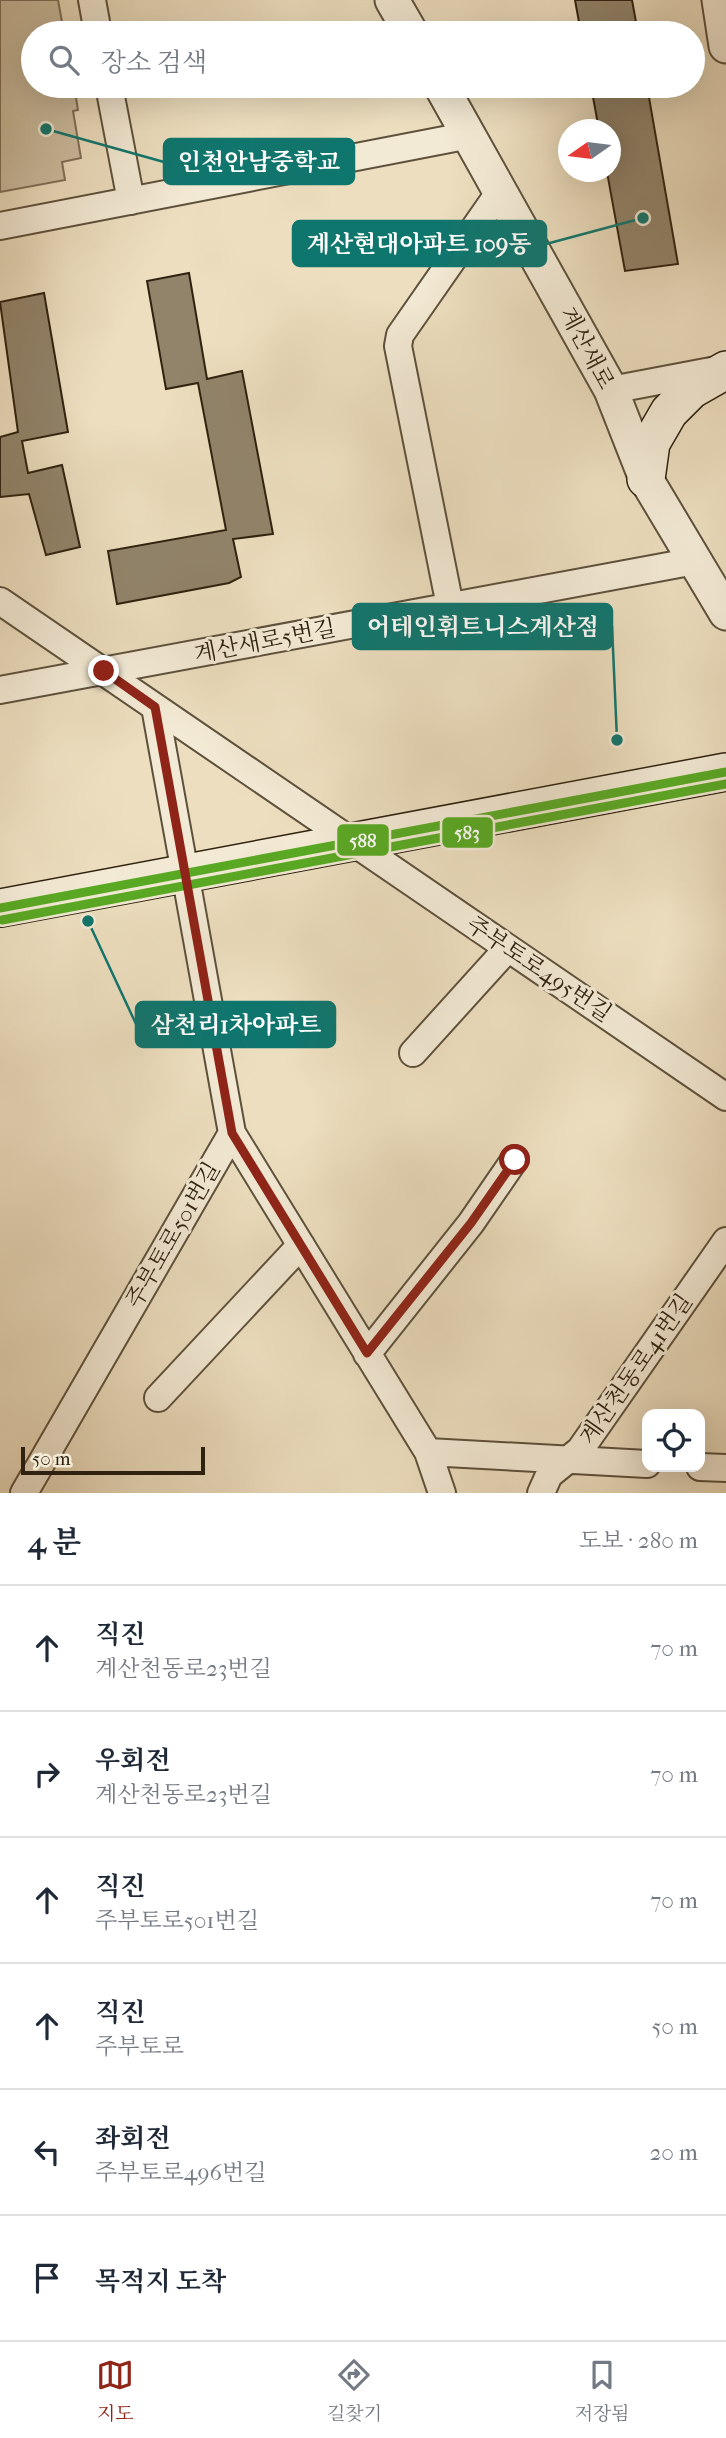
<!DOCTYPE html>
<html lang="ko">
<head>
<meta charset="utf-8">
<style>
  body { margin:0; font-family:"IM FELL French Canon","Noto Serif KR",serif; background:#f6f6f7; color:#1f2937 }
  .controls { position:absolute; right:21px; bottom:21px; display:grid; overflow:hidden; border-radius:14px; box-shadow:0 7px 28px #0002 }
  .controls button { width:63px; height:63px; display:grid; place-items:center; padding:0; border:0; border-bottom:2px solid #e0e1e3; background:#fff; color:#1f2937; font:35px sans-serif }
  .compass { position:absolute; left:558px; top:119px; width:63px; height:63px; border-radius:50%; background:#fff; box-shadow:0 7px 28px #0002; rotate:256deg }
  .scale { position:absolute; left:21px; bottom:18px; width:184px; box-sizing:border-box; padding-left:7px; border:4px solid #2f2210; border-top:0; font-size:19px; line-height:24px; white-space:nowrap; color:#2f2210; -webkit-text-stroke:5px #f3ead5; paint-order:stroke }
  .stop { position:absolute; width:21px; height:21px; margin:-16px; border:5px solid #8f2418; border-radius:50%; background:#fff }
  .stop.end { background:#8f2418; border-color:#fff; box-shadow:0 2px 7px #0008 }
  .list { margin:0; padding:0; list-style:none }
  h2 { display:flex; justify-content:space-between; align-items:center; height:91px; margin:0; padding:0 28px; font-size:30px }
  h2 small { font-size:23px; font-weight:400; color:#747a83 }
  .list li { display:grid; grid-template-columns:46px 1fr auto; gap:21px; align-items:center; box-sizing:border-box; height:126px; padding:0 28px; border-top:2px solid #e0e1e3 }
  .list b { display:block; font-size:26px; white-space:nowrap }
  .list p { margin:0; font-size:23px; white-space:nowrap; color:#747a83 }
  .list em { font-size:23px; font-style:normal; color:#747a83 }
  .icon { flex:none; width:38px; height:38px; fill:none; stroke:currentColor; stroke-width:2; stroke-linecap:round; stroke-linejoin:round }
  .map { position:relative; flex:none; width:726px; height:1493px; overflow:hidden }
  .search { position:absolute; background:#fff; box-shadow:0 7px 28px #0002; left:21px; right:21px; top:21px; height:77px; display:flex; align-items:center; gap:18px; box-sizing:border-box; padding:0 24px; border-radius:38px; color:#747a83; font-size:26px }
  .sheet { height:847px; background:#fff }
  nav { display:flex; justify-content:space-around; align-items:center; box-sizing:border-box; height:98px; border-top:2px solid #e0e1e3; background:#fff; font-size:19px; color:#747a83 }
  nav a { display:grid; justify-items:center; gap:4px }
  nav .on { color:#8f2418 }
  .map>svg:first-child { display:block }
  .green { fill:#ccbea1; stroke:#7e7058; stroke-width:2 }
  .building { fill:#91846b; stroke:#2f2210; stroke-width:2 }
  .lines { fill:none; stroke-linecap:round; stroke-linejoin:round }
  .minor-casing { stroke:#5e513c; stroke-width:30 }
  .tertiary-casing { stroke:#5e513c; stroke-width:37 }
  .secondary-casing { stroke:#2f2210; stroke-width:40 }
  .minor { stroke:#f3ead5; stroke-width:26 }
  .tertiary { stroke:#f3ead5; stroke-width:33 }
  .secondary { stroke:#f3ead5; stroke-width:37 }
  .bus-1-casing { stroke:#f3ead5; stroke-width:14 }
  .bus-2-casing { stroke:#f3ead5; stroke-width:14 }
  .bus-1 { stroke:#59a924; stroke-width:9 }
  .bus-2 { stroke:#59a924; stroke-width:9 }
  .route { stroke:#8f2418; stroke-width:9 }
  .labels { text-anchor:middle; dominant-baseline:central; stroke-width:6; stroke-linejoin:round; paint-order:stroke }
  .street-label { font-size:23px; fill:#2f2210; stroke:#f3ead5 }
  .leader { fill:none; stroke:#0f766e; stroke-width:2.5 }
  .callout-dot { fill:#0f766e; stroke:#f3ead5; stroke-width:2.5 }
  .callout { fill:#0f766e; stroke:#0f766e; stroke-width:2.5 }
  .callout-label { font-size:24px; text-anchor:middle; font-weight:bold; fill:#fff }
  .line-badge { stroke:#f3ead5; stroke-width:2.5 }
  .badge-label { font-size:19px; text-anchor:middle; font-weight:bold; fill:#fff }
</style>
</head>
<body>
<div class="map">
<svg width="726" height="1493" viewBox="0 0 726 1493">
  <rect width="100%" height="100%" fill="#ecdebf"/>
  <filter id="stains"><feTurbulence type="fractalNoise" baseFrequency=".00286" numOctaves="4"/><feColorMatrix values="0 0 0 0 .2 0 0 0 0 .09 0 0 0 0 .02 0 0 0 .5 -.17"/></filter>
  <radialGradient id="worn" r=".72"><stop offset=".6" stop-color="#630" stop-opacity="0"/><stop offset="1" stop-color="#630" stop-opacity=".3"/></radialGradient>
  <path class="green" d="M0 0H58L64 33H33V86H74L78 110 73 111 81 158 62 162 65 180 0 192Z"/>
  <path class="building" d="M575 0H632L638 33H581Z
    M591 86H647L678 264 625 271 607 172H610V130H599Z
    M189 273 207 379 242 371 273 534 233 539 241 577 229 583 117 604 108 551 226 530 198 383 166 389 147 281Z
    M44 293 68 432 22 441 28 473 62 465 80 547 46 555 29 494 0 497V437L18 432 0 302Z"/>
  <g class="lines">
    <defs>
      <path id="minor" d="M92 0 98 33
        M109 86 131 201
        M0 226 470 135
        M611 390 711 371
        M0 601 726 1097
        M450 606 398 346 400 335 501 190
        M0 690 695 561
        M413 1053 508 948
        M232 1133 428 1452 442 1493
        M367 1354 471 1223 515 1159
        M158 1398 301 1245
        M428 1452 647 1464
        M700 1467 726 1468
        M24 1493 232 1133 155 707
        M541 1493 549 1475 580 1450 726 1241"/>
      <path id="tertiary" d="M392 0 411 33
        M719 0 726 46
        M441 86 611 390 646 479 726 613"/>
      <path id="secondary" d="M646 479 651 443 669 412 691 390 726 370
        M0 908 726 772"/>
    </defs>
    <use href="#minor" class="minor-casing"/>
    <use href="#tertiary" class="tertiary-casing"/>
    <use href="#secondary" class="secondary-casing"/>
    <use href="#minor" class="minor"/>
    <use href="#tertiary" class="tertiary"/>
    <use href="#secondary" class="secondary"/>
    <defs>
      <path id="bus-1" d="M0 908 726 772"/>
      <path id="bus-2" d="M2 920 726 784"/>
    </defs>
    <use href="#bus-1" class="bus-1-casing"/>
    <use href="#bus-2" class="bus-2-casing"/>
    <use href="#bus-1" class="bus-1"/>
    <use href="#bus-2" class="bus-2"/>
  </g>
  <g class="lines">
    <path class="route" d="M104 671 155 707 232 1133 367 1353 471 1223 515 1160"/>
  </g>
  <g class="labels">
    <g class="street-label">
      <text transform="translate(587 348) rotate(62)">계산새로</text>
      <text transform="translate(265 641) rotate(-11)">계산새로5번길</text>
      <text transform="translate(539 969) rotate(34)">주부토로495번길</text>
      <text transform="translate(173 1235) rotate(-60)">주부토로501번길</text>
      <text transform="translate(636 1369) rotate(-55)">계산천동로41번길</text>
    </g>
  </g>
  <path class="leader" d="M46 129L164 162M643 218L546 244M617 740L612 626M88 921L136 1024"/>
  <g class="callout-dot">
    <circle cx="46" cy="129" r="7"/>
    <circle cx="643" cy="218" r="7"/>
    <circle cx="617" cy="740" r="7"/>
    <circle cx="88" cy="921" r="7"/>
  </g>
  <g class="callout">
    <rect x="164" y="139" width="190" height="45" rx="7"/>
    <rect x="293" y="221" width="253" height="45" rx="7"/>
    <rect x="353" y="604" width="259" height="45" rx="7"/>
    <rect x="136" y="1002" width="199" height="45" rx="7"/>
  </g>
  <g class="callout-label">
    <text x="259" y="170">인천안남중학교</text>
    <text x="419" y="252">계산현대아파트 109동</text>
    <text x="483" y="635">어테인휘트니스계산점</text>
    <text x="236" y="1033">삼천리1차아파트</text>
  </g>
  <g class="line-badge">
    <rect x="441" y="816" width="53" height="33" rx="7" fill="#59a924"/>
    <rect x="336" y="823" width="54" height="34" rx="7" fill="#59a924"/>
  </g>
  <g class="badge-label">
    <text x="467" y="839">583</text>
    <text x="363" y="847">588</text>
  </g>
  <rect width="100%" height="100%" filter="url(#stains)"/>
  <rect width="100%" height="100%" fill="url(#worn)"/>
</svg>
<div class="controls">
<button><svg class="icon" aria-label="locate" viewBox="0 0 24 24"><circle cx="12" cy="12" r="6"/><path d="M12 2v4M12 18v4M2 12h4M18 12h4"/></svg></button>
</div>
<svg class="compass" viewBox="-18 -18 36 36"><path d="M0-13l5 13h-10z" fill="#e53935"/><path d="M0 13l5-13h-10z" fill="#747a83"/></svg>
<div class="scale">50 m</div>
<div class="stop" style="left:515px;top:1160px"></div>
<div class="stop end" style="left:104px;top:671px"></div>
<div class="search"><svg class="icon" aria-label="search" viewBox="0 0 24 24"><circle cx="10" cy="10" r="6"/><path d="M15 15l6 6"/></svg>장소 검색</div>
</div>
<section class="sheet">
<h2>4 분<small>도보 · 280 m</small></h2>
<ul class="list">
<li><svg class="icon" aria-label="ahead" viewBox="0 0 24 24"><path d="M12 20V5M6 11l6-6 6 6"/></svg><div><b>직진</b><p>계산천동로23번길</p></div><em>70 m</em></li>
<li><svg class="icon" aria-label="right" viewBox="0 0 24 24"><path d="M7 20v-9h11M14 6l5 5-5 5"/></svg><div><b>우회전</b><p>계산천동로23번길</p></div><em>70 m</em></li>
<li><svg class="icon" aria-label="ahead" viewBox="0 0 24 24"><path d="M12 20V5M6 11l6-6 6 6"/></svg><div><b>직진</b><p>주부토로501번길</p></div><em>70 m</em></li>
<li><svg class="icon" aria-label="ahead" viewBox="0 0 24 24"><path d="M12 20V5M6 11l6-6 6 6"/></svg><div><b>직진</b><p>주부토로</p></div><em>50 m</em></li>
<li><svg class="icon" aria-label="left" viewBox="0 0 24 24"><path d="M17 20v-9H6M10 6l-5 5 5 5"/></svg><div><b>좌회전</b><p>주부토로496번길</p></div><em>20 m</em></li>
<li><svg class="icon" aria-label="arrive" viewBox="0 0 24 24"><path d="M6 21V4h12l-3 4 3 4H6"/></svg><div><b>목적지 도착</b></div></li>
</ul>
</section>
<nav>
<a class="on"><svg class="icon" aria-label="map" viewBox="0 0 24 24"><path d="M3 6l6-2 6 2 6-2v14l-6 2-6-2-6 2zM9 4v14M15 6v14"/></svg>지도</a>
<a><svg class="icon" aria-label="directions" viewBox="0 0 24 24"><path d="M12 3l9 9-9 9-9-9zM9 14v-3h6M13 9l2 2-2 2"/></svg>길찾기</a>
<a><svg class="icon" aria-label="saved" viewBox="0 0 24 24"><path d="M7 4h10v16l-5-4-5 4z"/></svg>저장됨</a>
</nav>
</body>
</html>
